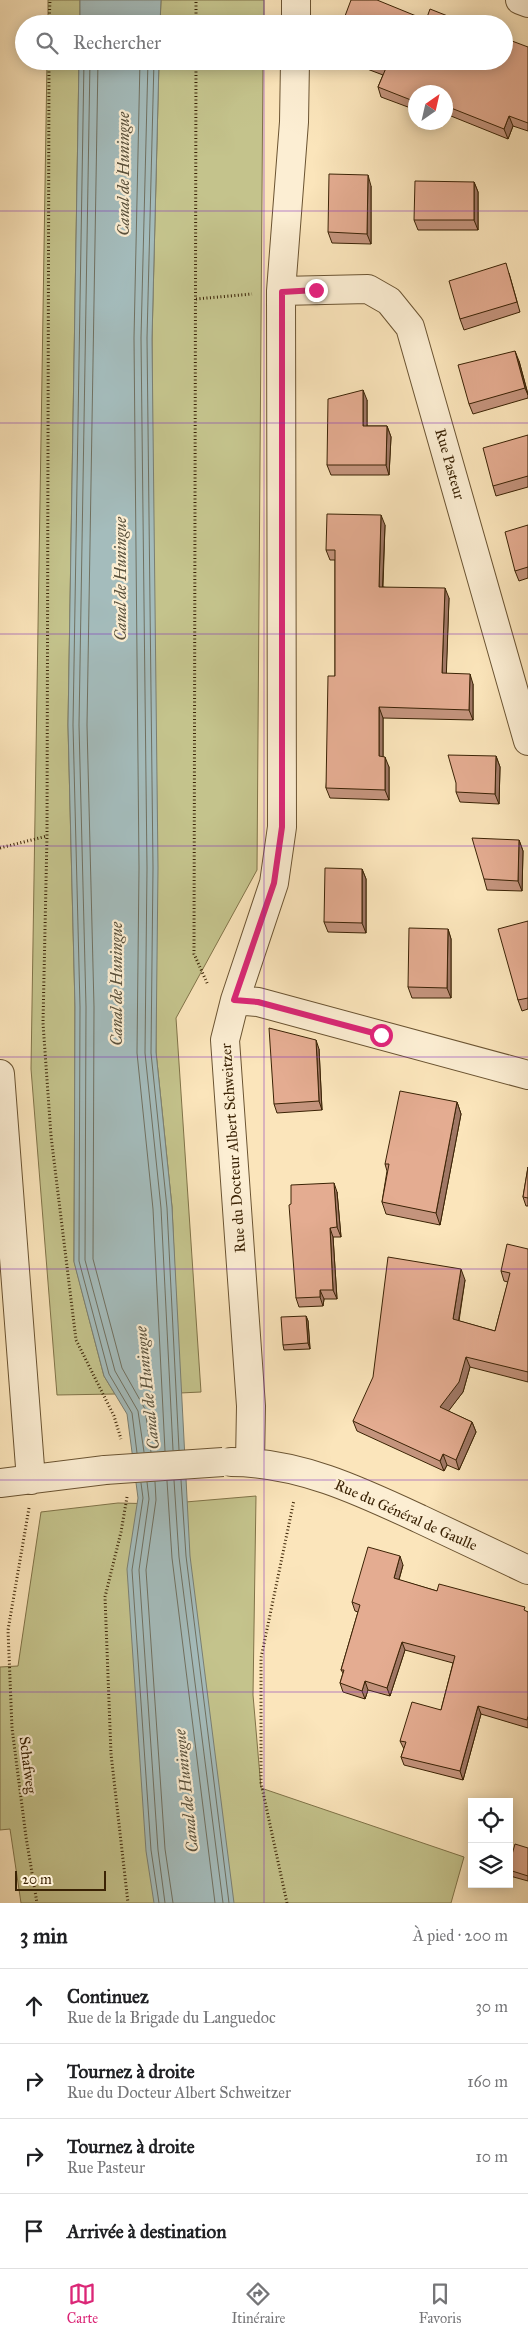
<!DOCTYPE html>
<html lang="fr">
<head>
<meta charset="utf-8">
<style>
  body { margin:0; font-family:"IM FELL Great Primer",serif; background:#f6f6f6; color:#202124 }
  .controls { position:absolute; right:15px; bottom:15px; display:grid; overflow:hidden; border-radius:0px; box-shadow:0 2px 12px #0003 }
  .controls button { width:45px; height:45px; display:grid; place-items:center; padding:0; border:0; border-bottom:1px solid #e0e0e0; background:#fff; color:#202124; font:25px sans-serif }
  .compass { position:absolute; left:408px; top:85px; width:45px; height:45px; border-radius:50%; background:#fff; box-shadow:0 2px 12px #0003; rotate:34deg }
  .scale { position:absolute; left:15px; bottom:12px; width:91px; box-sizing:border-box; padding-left:5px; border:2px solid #3b2305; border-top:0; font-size:14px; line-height:18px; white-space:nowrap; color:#3b2305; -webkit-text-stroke:4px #fceed3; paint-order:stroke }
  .stop { position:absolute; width:15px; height:15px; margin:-11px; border:4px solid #db2777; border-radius:50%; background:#fff }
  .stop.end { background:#db2777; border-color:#fff; box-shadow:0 1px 5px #0008 }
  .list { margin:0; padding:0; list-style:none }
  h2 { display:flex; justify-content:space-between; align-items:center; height:65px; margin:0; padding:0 20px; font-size:21px }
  h2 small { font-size:16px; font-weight:400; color:#757577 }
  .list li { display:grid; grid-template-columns:32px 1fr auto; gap:15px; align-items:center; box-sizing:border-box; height:75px; padding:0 20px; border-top:1px solid #e0e0e0 }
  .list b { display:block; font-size:19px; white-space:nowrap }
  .list p { margin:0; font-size:16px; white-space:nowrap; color:#757577 }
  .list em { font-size:16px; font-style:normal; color:#757577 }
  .icon { flex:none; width:28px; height:28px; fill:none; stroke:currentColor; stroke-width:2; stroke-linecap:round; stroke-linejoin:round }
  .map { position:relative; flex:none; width:528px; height:1903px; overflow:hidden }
  .search { position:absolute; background:#fff; box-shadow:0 2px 12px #0003; left:15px; right:15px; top:15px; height:55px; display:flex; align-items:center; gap:12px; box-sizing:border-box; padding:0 18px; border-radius:28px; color:#757577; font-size:19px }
  .sheet { height:365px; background:#fff }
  nav { display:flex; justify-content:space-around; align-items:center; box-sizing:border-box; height:70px; border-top:1px solid #e0e0e0; background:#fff; font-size:14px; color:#757577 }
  nav a { display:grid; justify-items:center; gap:2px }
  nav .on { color:#db2777 }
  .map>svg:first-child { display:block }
  .green { fill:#c4c38c; stroke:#807348 }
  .water { fill:#a4bcbc; stroke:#7a7f73 }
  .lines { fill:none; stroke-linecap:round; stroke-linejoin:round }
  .shore { stroke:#707060; stroke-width:1 }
  .minor-casing { stroke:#6b5432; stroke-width:30 }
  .path { stroke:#3b2305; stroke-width:3; stroke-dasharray:1 2.5; stroke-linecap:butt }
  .minor { stroke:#fceed3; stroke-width:28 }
  .minor-bridge-casing { stroke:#6b5432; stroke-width:30; stroke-linecap:butt }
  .minor-bridge { stroke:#fceed3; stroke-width:28 }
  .wall { fill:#c4947d; stroke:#3b2305 }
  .shaded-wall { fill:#a07866; stroke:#3b2305 }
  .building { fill:#e4ac91; stroke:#3b2305 }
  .route { stroke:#db2777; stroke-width:6 }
  .grid { fill:none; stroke:#7b2cbf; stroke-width:1; stroke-opacity:0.55 }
  .labels { text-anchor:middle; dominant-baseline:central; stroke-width:4.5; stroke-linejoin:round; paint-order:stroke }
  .street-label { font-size:15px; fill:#3b2305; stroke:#fceed3 }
  .water-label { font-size:16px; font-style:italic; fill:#5a513c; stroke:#fceed3 }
</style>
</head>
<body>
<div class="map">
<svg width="528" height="1903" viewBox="0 0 528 1903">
  <rect width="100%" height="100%" fill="#fbe5bb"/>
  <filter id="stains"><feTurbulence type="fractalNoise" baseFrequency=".004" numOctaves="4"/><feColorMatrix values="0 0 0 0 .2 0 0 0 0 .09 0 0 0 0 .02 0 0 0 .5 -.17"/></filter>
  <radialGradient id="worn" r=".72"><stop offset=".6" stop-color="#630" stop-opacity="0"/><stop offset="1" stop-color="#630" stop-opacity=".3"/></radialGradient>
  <path class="green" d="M48 0H80V24H48Z
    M161 0H264V24H160Z
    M47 61H79L68 725 75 1007 74 1261 104 1376 115 1394 57 1395 31 1069Z
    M159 61H263L257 870 176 1018 201 1392 180 1393 172 1207 156 1052 152 339Z
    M256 1496 253 1695 261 1788 464 1857 451 1903H21L10 1829 0 1830V1667L18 1666 41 1512 118 1503 162 1504Z"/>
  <path class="water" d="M80 0H161L160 24H80Z
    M79 61H159L152 339 158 868 156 1052 172 1207 190 1556 234 1903H154L146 1851 127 1569 138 1498 127 1414 104 1376 74 1262 75 1007 68 725Z"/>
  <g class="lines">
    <path class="shore" d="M84 61 73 725 80 1007 79 1261 109 1374 132 1413 137 1453
      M90 61 79 725 86 1007 85 1260 115 1371 138 1411 144 1452
      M98 61 87 725 94 1007 93 1259 122 1368 145 1409 151 1452
      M140 61 134 338 139 868 137 1053 153 1209 165 1451
      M148 61 141 338 147 868 145 1053 161 1208 173 1450
      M154 61 147 338 153 868 151 1053 167 1208 179 1450
      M174 1480 179 1557 223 1903
      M181 1480 186 1556 229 1903
      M167 1481 172 1558 215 1903
      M147 1482 149 1499 139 1570 158 1850 165 1903
      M155 1482 156 1500 146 1570 165 1849 173 1903
      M141 1483 143 1498 132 1570 151 1850 159 1903"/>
    <defs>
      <path id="minor" d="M520 0 528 3
        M296 24V0
        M281 291 368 289 389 301 410 327 528 741
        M235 1000 258 1002 528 1075
        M0 1074 31 1480
        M231 1462C299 1462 360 1491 420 1519 456 1536 492 1553 528 1570
        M250 1462 251 1406 225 1040 235 1000 274 883 282 827 281 291 294 122 295 61
        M0 1483 105 1470"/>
    </defs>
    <use href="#minor" class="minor-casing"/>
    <path class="path" d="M49 24 50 0
      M196 24V0
      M49 61 47 836 43 1023 51 1136 76 1340 114 1416 121 1439
      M196 61 194 954 208 985
      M196 299 252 294
      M0 848 47 836
      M127 1497 121 1532 105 1597 111 1754 128 1903
      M29 1508 8 1630 12 1728 26 1837 37 1903
      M287 1903 261 1783V1658L294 1500"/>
    <use href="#minor" class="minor"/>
    <defs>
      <path id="minor-bridge" d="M105 1470 223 1462"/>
    </defs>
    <use href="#minor-bridge" class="minor-bridge-casing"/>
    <use href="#minor-bridge" class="minor-bridge"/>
  </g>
  <path class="wall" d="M528 47V131L513 126 508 139 446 114V92H416V110L381 97 378 87 383 75 346 61H504Z
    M474 182 478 192V230H418L414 220Z
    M371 186V244L332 243 328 232Z
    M509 273 520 312 464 330 460 319Z
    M519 361 528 394V398L473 414 469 404Z
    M367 400V426H387L391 437 389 475H331L327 465Z
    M528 435V487L496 496 493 486Z
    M385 525 383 587 449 598 446 674 473 684V720L383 718V757L389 767V800L330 798 326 788 335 676V560H330L326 550Z
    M528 525V578L519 581 515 571Z
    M496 756 500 767 499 804 460 802 456 792Z
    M519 840 523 851 522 891 487 890 484 879Z
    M362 869 366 879V933L328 932 324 922Z
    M528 921V1009L522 1011 518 1000Z
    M448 929 451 939V998H412L408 987Z
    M319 1049 322 1110 277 1113 274 1104Z
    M457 1102 461 1114 440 1225 386 1214 382 1202 387 1171 385 1164Z
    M528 1167V1206H526L523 1197Z
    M337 1192 341 1237H333L337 1299H324L323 1306 299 1307 296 1298Z
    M528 1249V1382L470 1367 463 1392 448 1411 472 1422 476 1432 459 1470 447 1465 444 1471 357 1431 353 1421 465 1280 459 1321 495 1331 508 1282 504 1281 501 1271Z
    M306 1316 308 1321 310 1349 284 1350 283 1345Z
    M403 1565 399 1580 437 1591 528 1612V1728L481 1714 463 1780 404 1765 401 1757 404 1749 400 1741 441 1710 453 1663 405 1650 390 1696 368 1690 365 1699 343 1692 340 1683 343 1673 341 1670 358 1612 355 1611 352 1602Z
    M528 1848V1881L510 1876 509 1874V1870Z"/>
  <path class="shaded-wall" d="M509 116 513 126 508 139 504 129Z
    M368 175 371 186V244L367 234Z
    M474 182 478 192V230L474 220Z
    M515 351 519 361 528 395 525 388Z
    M363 390 367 400V436L363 426Z
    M387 426 391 437 389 475 386 465Z
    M381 515 385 525 382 598 379 587Z
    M445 588 449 598 446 684 442 673Z
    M470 674 473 684V720L469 710Z
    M379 707 383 718V767L379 756Z
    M496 756 500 767 499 804 495 794Z
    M385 757 389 767V800L385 790Z
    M519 840 523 851 522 891 518 881Z
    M362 869 366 879V933L362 923Z
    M448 929 451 939V998L447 988Z
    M316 1040 319 1049 322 1110 319 1101Z
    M457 1102 461 1114 440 1225 436 1213Z
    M334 1183 337 1192 341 1237 337 1227Z
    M330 1228 333 1237 337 1299 333 1290Z
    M461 1269 465 1280 457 1330 453 1319Z
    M320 1290 324 1299 323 1306 320 1297Z
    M306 1316 308 1321 310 1349 308 1343Z
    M466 1357 470 1367 463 1392 444 1417 440 1407Z
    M472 1422 476 1432 459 1470 456 1460Z
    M443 1454 447 1465 444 1471 440 1461Z
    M400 1556 403 1565 397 1586 394 1578Z
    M402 1642 405 1650 390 1696 387 1688Z
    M365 1681 368 1690 365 1699 362 1691Z
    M478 1706 481 1714 463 1780 460 1771Z"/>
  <path class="building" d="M351 0H377L426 20 430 9 468 24H342Z
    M504 38 528 47V123L509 116 504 129 446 106V92H416V102L378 87 386 68 367 61H504Z
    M329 174 368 175 367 234 328 232Z
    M415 181 474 182V220H414Z
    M506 263 517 302 460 319 449 281Z
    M515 351 525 388 469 404 458 365Z
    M363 390V426H387L386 465H327L328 399Z
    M528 435V476L493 486 483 448Z
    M327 514 381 515 379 587 445 588 442 673 470 674 469 710 379 707V756L385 757V790L326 788 328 676H335V550H326Z
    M528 525V567L515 571 505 532Z
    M448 755 496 756 495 794 456 792V783Z
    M472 838 519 840 518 881 484 879Z
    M325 868 362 869V923L324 922Z
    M528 921V998L518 1000 498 929Z
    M409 928 448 929 447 988 408 987Z
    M269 1028 316 1040 319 1101 274 1104Z
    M400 1091 457 1102 436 1213 382 1202 389 1164H385Z
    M528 1167V1198L523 1197Z
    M334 1183 337 1227 330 1228 333 1290H320V1297L296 1298 289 1205 291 1204V1185Z
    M507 1244 528 1249V1372L466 1357 459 1382 440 1407 472 1422 456 1460 443 1454 440 1461 353 1421 373 1377 388 1257 461 1269 453 1319 495 1331 510 1273 501 1271Z
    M306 1316 308 1343 283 1345 281 1317Z
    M368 1547 400 1556 394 1578 437 1591 439 1584 525 1607 524 1610 528 1612V1716L527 1720 478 1706 460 1771 401 1757 406 1742 400 1741 412 1702 441 1710 455 1656 402 1642 387 1688 365 1681 362 1691 340 1683 344 1670H341L360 1605 352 1602Z
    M515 1844 528 1848V1876L509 1870V1865Z"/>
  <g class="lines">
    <path class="route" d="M316 290 282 292V827L274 883 234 1000 258 1002 381 1035"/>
  </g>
  <path class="grid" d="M264 0V24M264 61V1903M0 211H528M0 423H528M0 634H528M0 846H528M0 1057H528M0 1269H528M0 1480H528M0 1692H528"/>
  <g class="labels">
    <g class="street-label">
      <text transform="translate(450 464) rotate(74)">Rue Pasteur</text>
      <text transform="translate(233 1148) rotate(-94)">Rue du Docteur Albert Schweitzer</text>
      <text transform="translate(406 1515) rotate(24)">Rue du Général de Gaulle</text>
      <text transform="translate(28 1765) rotate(83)">Schafweg</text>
    </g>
    <g class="water-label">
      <text transform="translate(123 174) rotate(-90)">Canal de Huningue</text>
      <text transform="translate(120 579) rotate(-90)">Canal de Huningue</text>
      <text transform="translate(116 984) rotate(-90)">Canal de Huningue</text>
      <text transform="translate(147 1388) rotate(-96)">Canal de Huningue</text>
      <text transform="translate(186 1791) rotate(-96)">Canal de Huningue</text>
    </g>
  </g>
  <rect width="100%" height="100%" filter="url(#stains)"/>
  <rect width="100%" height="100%" fill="url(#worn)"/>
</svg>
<div class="controls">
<button><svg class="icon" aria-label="locate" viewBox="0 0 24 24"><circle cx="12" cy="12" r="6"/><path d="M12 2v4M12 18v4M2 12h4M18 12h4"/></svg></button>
<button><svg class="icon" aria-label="layers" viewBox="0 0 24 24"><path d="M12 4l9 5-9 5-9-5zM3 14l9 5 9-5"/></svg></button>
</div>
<svg class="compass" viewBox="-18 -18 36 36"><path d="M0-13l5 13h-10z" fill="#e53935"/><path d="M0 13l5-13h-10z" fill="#757577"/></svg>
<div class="scale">20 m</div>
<div class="stop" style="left:381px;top:1035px"></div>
<div class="stop end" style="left:316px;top:290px"></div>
<div class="search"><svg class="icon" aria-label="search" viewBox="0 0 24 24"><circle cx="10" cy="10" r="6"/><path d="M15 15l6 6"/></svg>Rechercher</div>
</div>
<section class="sheet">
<h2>3 min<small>À pied · 200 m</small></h2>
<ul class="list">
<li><svg class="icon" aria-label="ahead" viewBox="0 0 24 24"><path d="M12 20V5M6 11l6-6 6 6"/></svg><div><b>Continuez</b><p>Rue de la Brigade du Languedoc</p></div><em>30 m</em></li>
<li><svg class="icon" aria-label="right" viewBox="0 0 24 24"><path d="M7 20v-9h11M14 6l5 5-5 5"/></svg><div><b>Tournez à droite</b><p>Rue du Docteur Albert Schweitzer</p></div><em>160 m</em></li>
<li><svg class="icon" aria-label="right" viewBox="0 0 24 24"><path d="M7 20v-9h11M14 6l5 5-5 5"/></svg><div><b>Tournez à droite</b><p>Rue Pasteur</p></div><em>10 m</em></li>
<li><svg class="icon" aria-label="arrive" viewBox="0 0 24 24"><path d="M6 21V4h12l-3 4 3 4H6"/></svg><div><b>Arrivée à destination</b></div></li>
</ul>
</section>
<nav>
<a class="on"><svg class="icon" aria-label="map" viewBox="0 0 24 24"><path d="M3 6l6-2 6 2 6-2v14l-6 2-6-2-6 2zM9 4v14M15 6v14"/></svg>Carte</a>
<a><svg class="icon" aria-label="directions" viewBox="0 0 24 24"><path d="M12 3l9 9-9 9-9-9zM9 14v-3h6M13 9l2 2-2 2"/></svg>Itinéraire</a>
<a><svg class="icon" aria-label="saved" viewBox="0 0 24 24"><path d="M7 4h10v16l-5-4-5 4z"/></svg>Favoris</a>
</nav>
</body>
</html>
